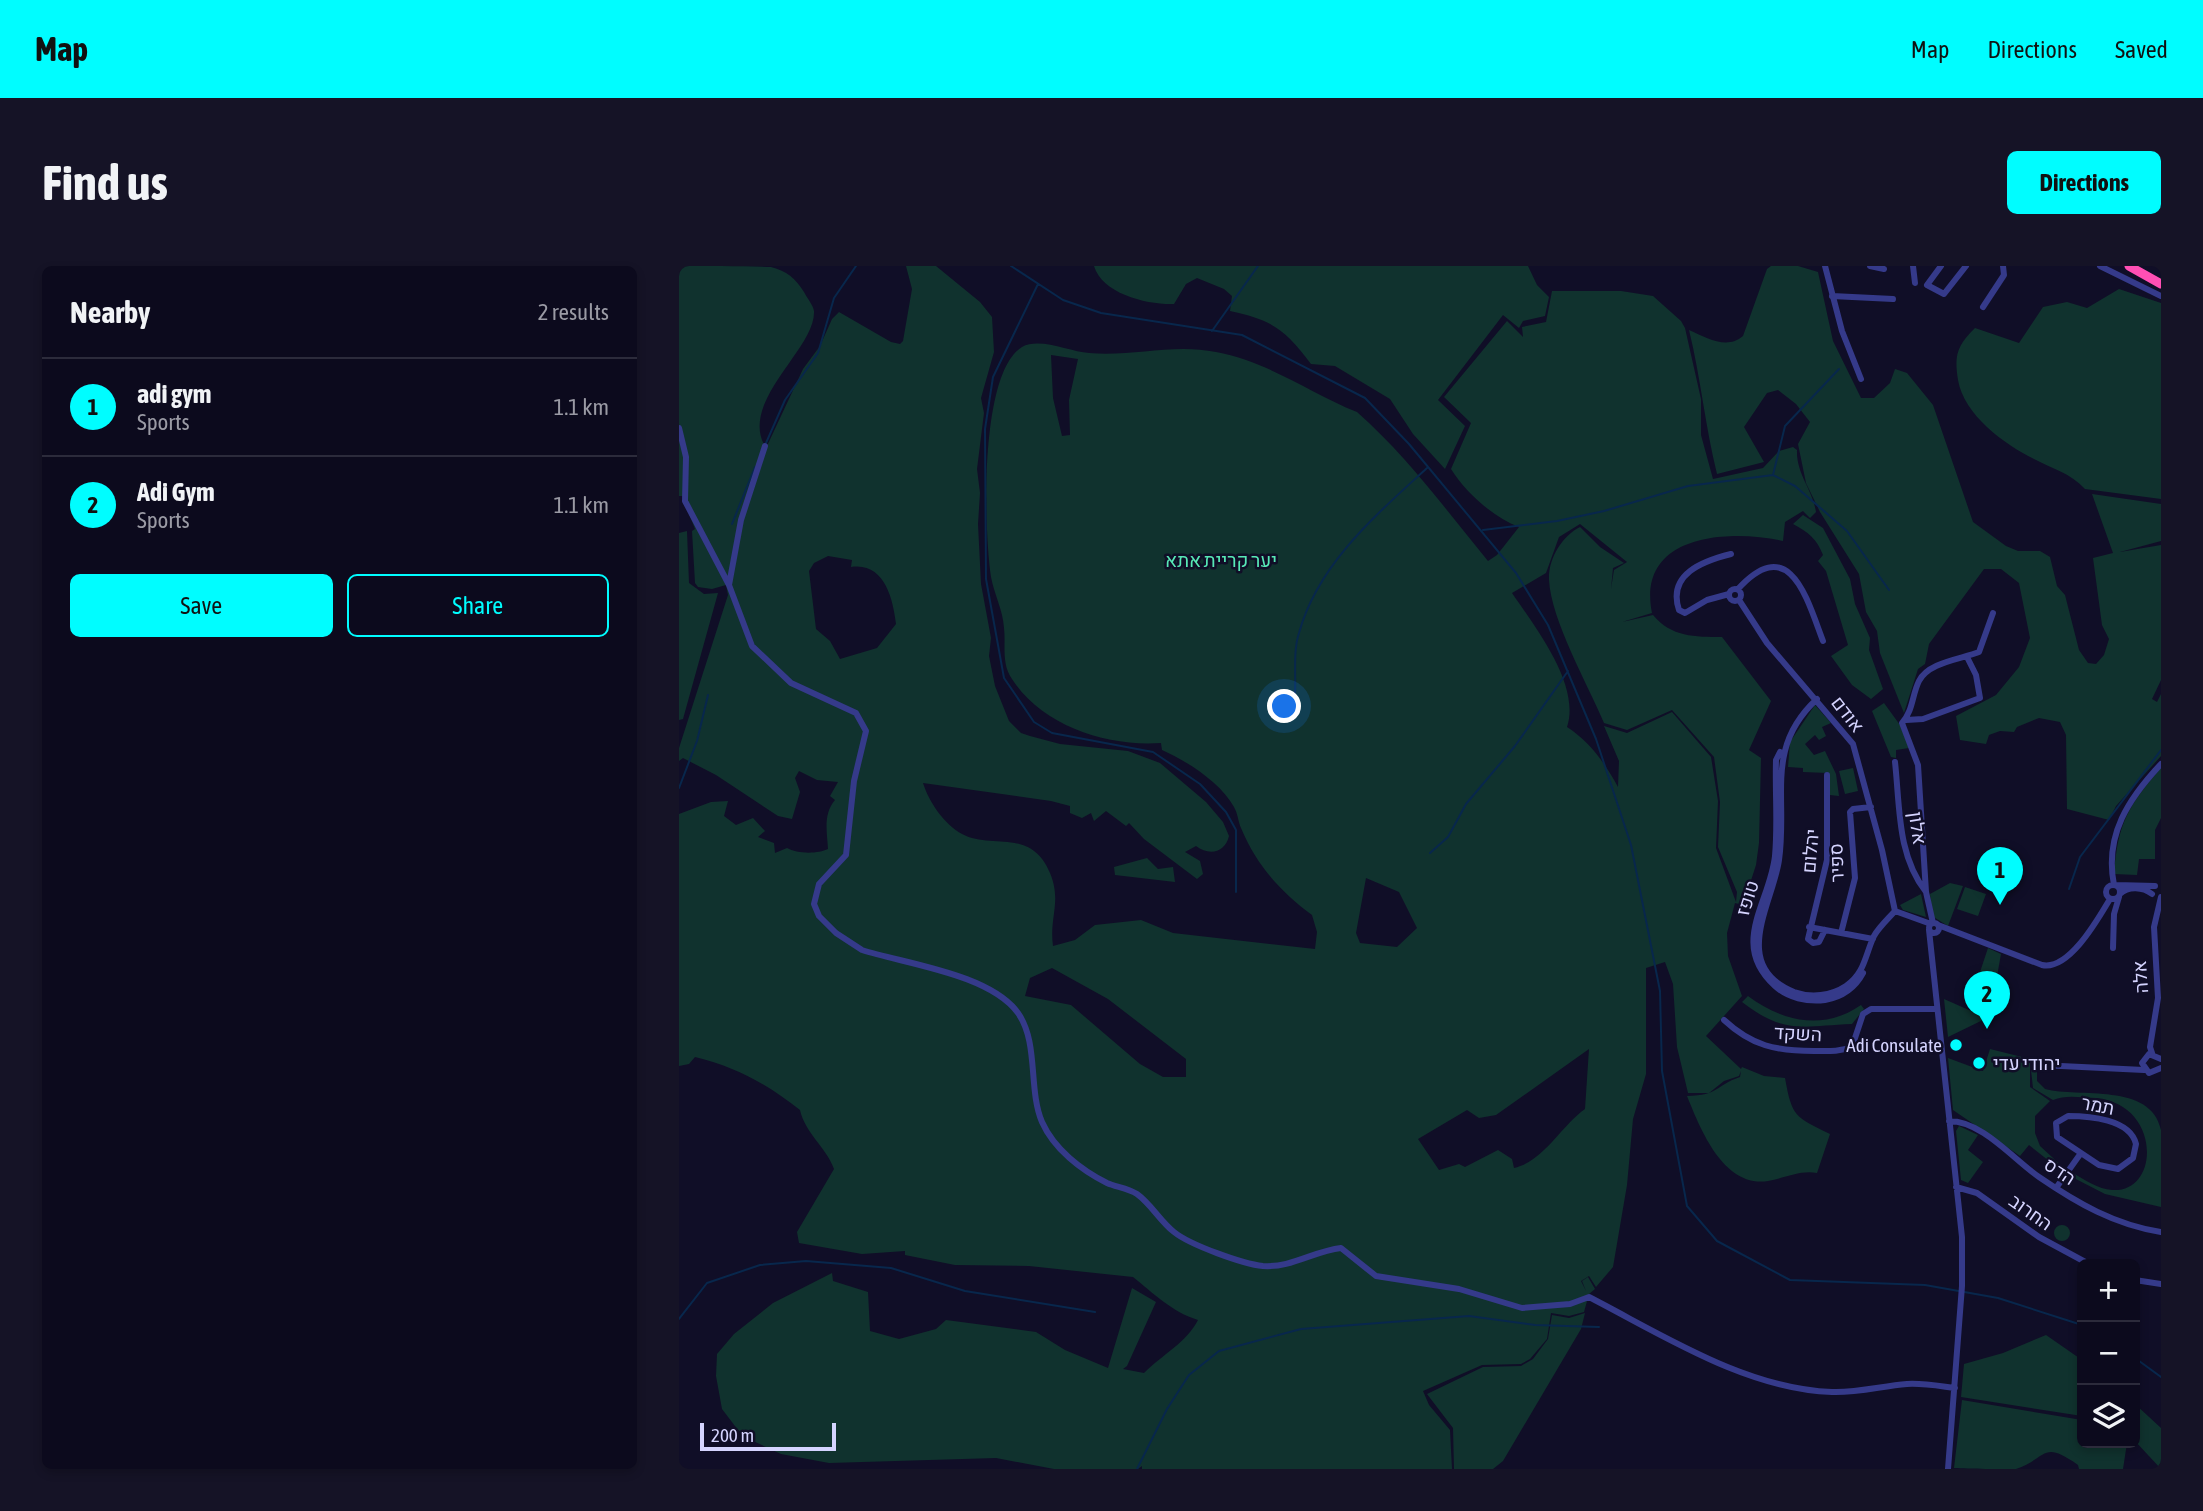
<!DOCTYPE html>
<html lang="en">
<head>
<meta charset="utf-8">
<style>
  body { margin:0; font-family:"Asap Condensed",Heebo,sans-serif; background:#151326; color:#f1f3f6 }
  .controls { position:absolute; right:21px; bottom:21px; display:grid; overflow:hidden; border-radius:10px; box-shadow:0 4px 10px #0003 }
  .controls button { width:63px; height:63px; display:grid; place-items:center; padding:0; border:0; border-bottom:2px solid #2c2b3b; background:#0c0a1d; color:#f1f3f6; font:35px sans-serif }
  .scale { position:absolute; left:21px; bottom:18px; width:136px; box-sizing:border-box; padding-left:7px; border:4px solid #d5d4ff; border-top:0; font-size:19px; line-height:24px; white-space:nowrap; color:#d5d4ff; -webkit-text-stroke:5px #100e27; paint-order:stroke }
  .you { position:absolute; left:606px; top:441px; width:24px; height:24px; margin:-18px; border:5px solid #fff; border-radius:50%; background:#1a73e8; box-shadow:0 0 0 10px #1a73e833 }
  .badge { display:grid; place-items:center; width:46px; height:46px; border-radius:50%; background:#00fdff; color:#111; font-size:23px; font-weight:700 }
  .pin { position:absolute; translate:-50% -58px; filter:drop-shadow(0 2px 4px #0008) }
  .pin::after { content:''; position:absolute; top:37px; width:24px; height:21px; background:inherit; clip-path:polygon(0 0,100% 0,50% 100%) }
  .list { margin:0; padding:0; list-style:none }
  h2 { display:flex; justify-content:space-between; align-items:center; height:91px; margin:0; padding:0 28px; font-size:30px }
  h2 small { font-size:23px; font-weight:400; color:#9a9aa4 }
  .list li { display:grid; grid-template-columns:46px 1fr auto; gap:21px; align-items:center; box-sizing:border-box; height:98px; padding:0 28px; border-top:2px solid #2c2b3b }
  .list b { display:block; font-size:26px; white-space:nowrap }
  .list p { margin:0; font-size:23px; white-space:nowrap; color:#9a9aa4 }
  .list em { font-size:23px; font-style:normal; color:#9a9aa4 }
  .actions { display:flex; gap:14px; padding:21px 28px }
  .actions a { flex:1; padding:16px 0; border:2px solid #00fdff; border-radius:10px; text-align:center; font-size:24px; color:#00fdff }
  .actions .main { background:#00fdff; color:#111 }
  .icon { flex:none; width:38px; height:38px; fill:none; stroke:currentColor; stroke-width:2; stroke-linecap:round; stroke-linejoin:round }
  .map { position:relative; flex:none; width:1482px; height:1203px; overflow:hidden; border-radius:10px }
  header { display:flex; align-items:center; gap:42px; box-sizing:border-box; height:98px; padding:0 35px; background:#00fdff; color:#111 }
  header strong { font-size:33px }
  nav { display:flex; gap:38px; margin-inline-start:auto; font-size:24px }
  .intro { display:flex; align-items:center; justify-content:space-between; box-sizing:border-box; height:168px; padding:0 42px }
  h1 { margin:0; font-size:49px }
  .button { padding:18px 32px; border-radius:10px; background:#00fdff; color:#111; font-size:24px; font-weight:700 }
  main { display:flex; gap:42px; padding:0 42px }
  aside { flex:1; background:#0c0a1d; border-radius:10px; box-shadow:0 4px 10px #0003 }
  .map>svg:first-child { display:block }
  .green { fill:#10322e; fill-rule:evenodd }
  .lines { fill:none; stroke-linecap:round; stroke-linejoin:round }
  .stream { stroke:#08274c; stroke-width:2 }
  .minor { stroke:#353a8a; stroke-width:6 }
  .highway { stroke:#ff4fb4; stroke-width:9 }
  .poi-dot { fill:#00fdff; stroke:#100e27; stroke-width:2.5 }
  .labels { text-anchor:middle; dominant-baseline:central; stroke-width:5; stroke-linejoin:round; paint-order:stroke }
  .park-label { font-size:19px; fill:#57e8b6; stroke:#100e27 }
  .street-label { font-size:19px; fill:#d5d4ff; stroke:#100e27 }
  .poi-label { font-size:19px; fill:#d5d4ff; stroke:#100e27; text-anchor:end }
</style>
</head>
<body>
<header>
<strong>Map</strong>
<nav><a>Map</a><a>Directions</a><a>Saved</a></nav>
</header>
<div class="intro"><h1>Find us</h1><a class="button">Directions</a></div>
<main>
<aside>
<h2>Nearby<small>2 results</small></h2>
<ul class="list">
<li><span class="badge">1</span><div><b>adi gym</b><p>Sports</p></div><em>1.1 km</em></li>
<li><span class="badge">2</span><div><b>Adi Gym</b><p>Sports</p></div><em>1.1 km</em></li>
</ul>
<div class="actions"><a class="main">Save</a><a>Share</a></div>
</aside>
<div class="map">
<svg width="1482" height="1203" viewBox="0 0 1482 1203">
  <rect width="100%" height="100%" fill="#100e27"/>
  <path class="green" d="M0 0C27 0 67 0 92 1 108 5 116 12 125 26 128 32 134 39 135 45 137 83 58 136 87 182L124 103 141 80 153 53 160 46 212 76 221 78 224 75 233 23 227 0H257L301 36 313 51 315 86 302 132 305 147 298 203 301 227 299 258 302 318 312 372 310 390 316 420 330 455 342 467 351 470 381 478 449 485 481 497 527 536 544 556 550 570C546 587 530 590 517 580L506 586 521 595 524 608 518 613 465 573 450 557 447 560 427 545 415 555 412 547 403 552 391 547V540L372 535 244 517C250 536 265 558 283 568 312 584 352 561 371 607 383 636 370 651 374 680L396 674 416 659 462 654 494 667 636 683 638 666 633 649C601 625 578 600 562 562 559 555 559 548 555 541 542 517 508 495 483 484L482 477C428 481 363 460 333 413 322 397 327 379 325 362 324 344 315 328 312 311 305 265 300 107 343 81 361 71 391 86 410 87 453 91 494 77 537 86 588 95 631 127 678 146 728 190 767 244 809 295L818 289 840 261C814 251 787 227 772 203L792 157 765 131 828 55 844 71 843 61 867 56 873 25H942L974 30 1002 55 1006 62 1022 133V169L1034 213 1084 202 1100 185 1114 181 1118 184C1117 208 1134 224 1137 246L1131 252 1124 245 1106 256 1104 275C1050 263 957 268 973 347L943 356 974 349C992 371 1016 371 1043 371L1092 435 1070 484 1082 492 1080 577 1077 599 1064 639 1056 637 1048 667 1049 690 1063 730 1027 770 1062 803 1063 801 1085 810 1106 812C1113 851 1116 851 1151 868L1138 907C1121 904 1106 912 1089 915 1044 922 1021 862 1008 830 1041 829 1035 820 1061 811L1062 805 1060 810 1045 815 1030 827H1009L998 781 994 718 986 696 967 702V808L954 853 948 919 934 1001 917 1021 910 1010 902 1015 907 1025 903 1015 909 1011 916 1023 910 1028 905 1046 890 1050 872 1047 868 1073 851 1093 842 1098 803 1099 744 1125 750 1139 771 1164 773 1203H463V1200L459 1203H375L317 1192 150 1197 102 1188 72 1174 59 1164 43 1143 37 1110 38 1088 55 1068 94 1037 153 1007 154 1015 189 1026 191 1065 220 1073 257 1063 267 1054 357 1066 386 1084 429 1102 453 1022 477 1036 448 1100 444 1103 465 1107C483 1089 508 1076 519 1054 493 1046 474 1027 454 1011L350 1000 276 999 226 989V985L183 988 120 977 118 966 155 903C147 881 126 867 121 844 88 818 57 801 16 791L10 798 0 800V548L32 536 49 535 45 550 57 559 74 552 86 565 79 571 95 577 96 587 108 582C118 588 139 588 149 583 148 566 144 548 156 534L151 530 159 516 138 514 120 505 116 512 121 526 113 553 99 550 37 509 4 492 0 495V482L49 329 47 319 33 323 19 321 16 317 13 265 16 263 3 230H0ZM372 89 399 93 390 134 391 169 383 170 374 132ZM901 258 948 296 935 304 932 323 934 302 945 297 921 281 901 261C883 270 869 293 870 314 872 354 909 419 925 457L948 464 993 444 1035 491 1041 536 1039 581 1058 626 1057 636 1037 582 1039 535 1032 491 993 446 948 467 925 460 940 495 939 521C926 497 911 476 888 461 902 419 856 361 833 327L867 307 880 271ZM149 290 173 294 172 301C205 296 214 332 217 358L198 382 161 393 151 375 137 363 130 305 135 297ZM687 612 720 626 738 662 718 681 681 677 677 667ZM373 702 429 733 507 793V811H484L461 798 392 739 346 730 351 712ZM910 783 906 843C881 861 865 895 835 902L833 893 819 884 786 901 780 898 760 904 739 873 788 844 800 852 817 849Z
    M415 0H849L858 19 870 31 866 50 844 55 840 62 824 49 759 134 786 160 766 203 734 168 711 133 656 100 632 98C606 63 593 54 551 45L553 30 545 23 518 12 507 18 495 38C469 39 423 28 415 0Z
    M1092 0H1119L1139 6 1154 75 1182 132H1195L1211 117 1216 103 1228 107 1254 139 1294 256 1327 280 1339 285H1361L1371 291 1378 320 1386 329 1400 384 1409 397 1417 398 1425 389 1430 373 1423 359 1414 292 1434 287 1413 228 1482 238V275L1441 286 1482 279V414L1473 433 1478 436 1482 428V490L1437 540 1430 554 1388 543 1387 469 1381 456 1360 452 1338 461 1335 466 1321 465 1310 469 1307 478 1281 474 1277 450 1317 429 1340 401 1351 372 1340 317 1322 303H1305L1250 378 1246 398 1239 403 1225 447 1201 387 1198 365 1187 346 1180 308 1141 246 1127 217 1119 178 1131 156 1117 138 1099 124 1088 127 1065 161 1085 196 1038 208C1026 160 1022 113 1010 64 1028 72 1048 84 1064 70L1088 3Z
    M1440 23 1482 37V233L1406 223C1391 207 1374 203 1355 193 1325 178 1285 149 1279 114 1275 89 1278 80 1296 62L1340 77 1364 41 1388 36 1408 42Z
    M1124 249 1144 262 1171 313 1176 338 1191 372 1190 384 1204 423 1192 433 1173 419 1152 390 1169 379 1147 305 1139 295 1144 289C1138 273 1129 266 1114 258Z
    M8 265 10 317 25 328 39 327 4 453 0 454V267Z
    M1205 437 1221 459 1230 482 1217 484V492L1212 491 1193 445Z
    M1136 439 1152 457 1143 461 1147 470 1140 474 1136 469 1126 478 1135 489 1146 485 1157 508 1160 530 1151 529 1149 507 1124 506V502L1109 501 1111 476Z
    M1174 502 1179 525 1166 528 1160 505Z
    M1482 502V552L1476 564V593H1460L1458 609 1435 608C1439 557 1449 540 1482 502Z
    M468 592 479 603 494 601 496 616 436 609 435 601Z
    M1271 617 1284 620 1269 660 1253 650 1251 628Z
    M1286 621 1307 628 1299 650 1278 643Z
    M1242 628 1247 651 1224 644 1221 639Z
    M1309 682 1322 688 1312 744 1291 736Z
    M1069 730C1104 756 1145 765 1182 739L1185 743 1173 758C1122 760 1106 769 1063 736Z
    M1265 733 1308 752 1269 771Z
    M1311 783 1351 793V821L1371 835 1356 850V867L1361 880 1386 903 1384 906 1350 879 1341 890 1274 844 1269 792 1304 805Z
    M1352 804 1358 806V815L1366 823C1400 832 1472 816 1482 864 1482 887 1482 917 1482 941L1426 928 1391 910 1394 907C1406 914 1419 923 1433 924 1482 927 1482 838 1417 832 1403 832 1388 828 1374 834L1354 822Z
    M1280 860 1299 869 1289 884 1304 896 1289 917 1282 914 1277 865Z
    M1375 967a8 8 0 1 1 16 0a8 8 0 1 1-16 0Z
    M906 1047 902 1063 824 1195 814 1203H775L774 1162 748 1128 804 1101 842 1100 854 1093 869 1073 873 1049 890 1052Z
    M1367 1069 1403 1094V1150L1282 1131 1285 1098 1324 1087Z
    M1283 1134 1403 1154V1177H1448L1444 1203H1400L1399 1199C1363 1174 1370 1191 1337 1203 1324 1203 1289 1203 1275 1202Z
    M1456 1138 1482 1162V1203L1456 1175Z"/>
  <g class="lines">
    <path class="stream" d="M332 0 384 34 422 47 563 69 686 132 730 178 837 307 869 359 917 473 952 579 981 725 983 805 1008 940 1038 975 1111 1014 1246 1019 1319 1032 1403 1059
      M359 18 314 111 306 163 307 313 325 412 355 456 373 467 474 486 521 518 547 546 557 564V626
      M533 65 579 0
      M87 177 106 134 139 87 155 32 177 0
      M1094 209 1106 160 1160 103
      M53 258 76 201
      M804 264 878 255 925 245 1009 220 1094 209 1116 220 1168 265 1210 324
      M616 427C617 408 614 385 620 367 639 298 697 249 748 202
      M0 522 18 475 29 429
      M751 587 769 571 787 538 836 480 889 405
      M1390 623 1401 591 1482 484
      M0 1053 28 1017 81 999 127 995 212 1002 286 1025 416 1046
      M1456 1092 1482 1111
      M458 1203 488 1143 510 1109 540 1085 622 1063 790 1050 856 1059 920 1061"/>
    <path class="minor" d="M1146 0 1163 65 1182 113
      M1191 0 1205 3
      M1234 0 1236 17
      M1262 0 1248 19 1265 28 1287 0
      M1421 0 1482 30
      M1153 30 1214 33
      M1304 41 1325 9 1324 0
      M0 162 7 191 6 235 50 319 73 380 112 417 177 447 187 465 175 515 167 589 140 618 135 638 140 650 157 667 183 684C227 698 311 708 339 747 360 777 349 823 363 856 375 883 402 904 428 917 437 921 449 922 458 928 472 938 481 955 495 966 511 979 564 998 584 1000 612 1002 635 985 662 982L697 1010 780 1023 843 1042 891 1038 910 1031C984 1069 1067 1123 1153 1126 1178 1127 1203 1120 1228 1118 1244 1117 1260 1120 1276 1122
      M50 319 62 254 86 180
      M1050 329a6 6 0 1 1 12 0a6 6 0 1 1-12 0Z
      M1059 323C1111 266 1128 333 1144 375
      M1050 328 1028 334 1006 347 1000 344C988 308 1024 295 1052 288
      M1060 334 1088 377 1174 478 1203 584 1216 645
      M1138 433C1085 482 1109 531 1100 594 1094 637 1050 700 1115 726 1132 732 1152 730 1167 720 1186 707 1186 689 1195 670 1200 661 1209 653 1216 645
      M1227 454 1244 453 1301 432 1297 409 1288 391
      M1101 486 1097 494C1096 526 1099 558 1096 590 1091 637 1050 678 1096 720 1109 732 1128 736 1146 734 1162 731 1176 722 1184 707
      M1216 496C1221 541 1218 589 1247 626
      M1427 626a7 7 0 1 1 14 0a7 7 0 1 1-14 0Z
      M1435 619C1425 569 1450 532 1482 498
      M1437 619 1476 620
      M1441 628C1449 620 1464 621 1473 628
      M1216 645 1252 658
      M1250 662a5 5 0 1 1 10 0a5 5 0 1 1-10 0Z
      M1254 657 1247 626 1239 499 1223 457C1234 445 1233 429 1240 415 1249 396 1283 393 1300 386L1314 347
      M1259 659 1363 699C1390 705 1419 653 1431 633
      M1130 661 1194 673
      M1146 664 1140 676 1134 677 1129 673 1148 594V509
      M1250 664 1283 971V1020L1269 1203
      M1162 667 1176 612 1171 546 1174 543 1192 541
      M1434 682 1435 648 1440 631
      M1045 754C1073 780 1097 785 1135 785 1148 785 1160 786 1173 781L1184 748 1192 743H1257
      M1473 787 1471 781 1479 732 1475 661 1482 631
      M1482 793 1470 788 1463 797 1470 807 1482 802
      M1361 799 1465 804
      M1389 850C1410 850 1451 853 1457 878L1454 892 1439 903 1420 899 1378 871 1377 857Z
      M1270 855C1303 855 1334 893 1360 911 1398 937 1436 959 1482 966
      M1277 921 1298 927 1360 971 1410 998
      M1377 922 1402 887
      M1456 1014 1482 1018"/>
    <path class="highway" d="M1450 0 1482 18"/>
  </g>
  <g class="poi-dot">
    <circle cx="1277" cy="779" r="7"/>
    <circle cx="1300" cy="797" r="7"/>
  </g>
  <g class="labels">
    <g class="park-label">
      <text x="542" y="294">יער קריית אתא</text>
    </g>
    <g class="street-label">
      <text transform="translate(1169 448) rotate(52)">אודם</text>
      <text transform="translate(1239 562) rotate(82)">אלון</text>
      <text transform="translate(1131 585) rotate(-85)">יהלום</text>
      <text transform="translate(1157 597) rotate(-92)">ספיר</text>
      <text transform="translate(1068 632) rotate(-72)">טופז</text>
      <text transform="translate(1461 711) rotate(-94)">אלה</text>
      <text transform="translate(1119 767) rotate(3)">השקד</text>
      <text transform="translate(1419 839) rotate(11)">תמר</text>
      <text transform="translate(1381 905) rotate(33)">הדס</text>
      <text transform="translate(1352 946) rotate(35)">החרוב</text>
    </g>
    <g class="poi-label">
      <text x="1263" y="779">Adi Consulate</text>
      <text x="1314" y="797" text-anchor="start">יהודי עדי</text>
    </g>
  </g>
</svg>
<div class="controls">
<button>+</button>
<button>−</button>
<button><svg class="icon" aria-label="layers" viewBox="0 0 24 24"><path d="M12 4l9 5-9 5-9-5zM3 14l9 5 9-5"/></svg></button>
</div>
<div class="scale">200 m</div>
<div class="you"></div>
<div class="pin badge" style="left:1321px;top:639px">1</div>
<div class="pin badge" style="left:1308px;top:763px">2</div>
</div>
</main>
</body>
</html>
